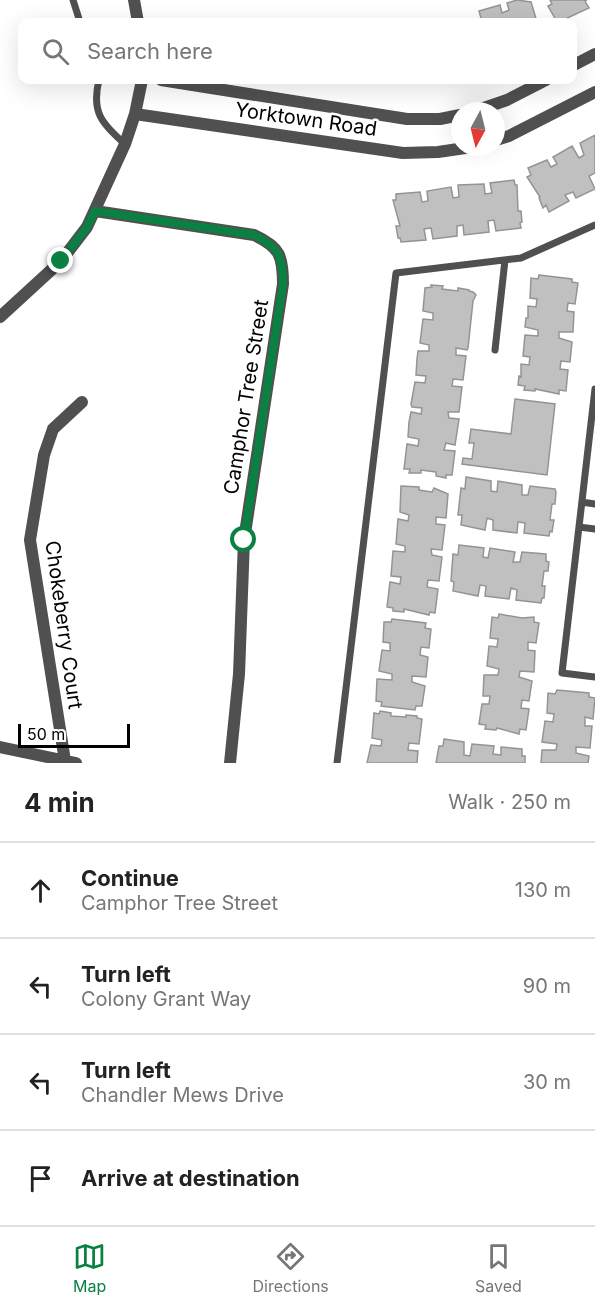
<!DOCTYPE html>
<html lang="en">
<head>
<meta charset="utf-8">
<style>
  body { margin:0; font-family:Inter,sans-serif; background:#f6f6f6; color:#222 }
  .compass { position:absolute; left:451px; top:102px; width:54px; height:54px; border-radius:50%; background:#fff; box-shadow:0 6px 24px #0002; rotate:187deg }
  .scale { position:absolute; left:18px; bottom:15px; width:112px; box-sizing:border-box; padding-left:6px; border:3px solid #000; border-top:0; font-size:16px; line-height:21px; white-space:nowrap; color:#000; -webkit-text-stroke:4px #fff; paint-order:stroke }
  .stop { position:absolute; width:18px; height:18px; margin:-14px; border:4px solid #0b8043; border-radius:50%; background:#fff }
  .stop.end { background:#0b8043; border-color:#fff; box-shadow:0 2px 6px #0008 }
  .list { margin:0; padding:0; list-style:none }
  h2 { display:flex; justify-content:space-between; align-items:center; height:78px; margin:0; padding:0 24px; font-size:26px }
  h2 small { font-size:20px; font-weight:400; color:#767676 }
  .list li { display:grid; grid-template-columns:39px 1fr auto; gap:18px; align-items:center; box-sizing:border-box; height:96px; padding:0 24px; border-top:2px solid #e0e0e0 }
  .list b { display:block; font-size:22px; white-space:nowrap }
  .list p { margin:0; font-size:20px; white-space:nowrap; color:#767676 }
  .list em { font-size:20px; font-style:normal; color:#767676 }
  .icon { flex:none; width:33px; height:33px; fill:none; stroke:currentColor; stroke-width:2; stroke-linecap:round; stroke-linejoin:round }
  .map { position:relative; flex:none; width:595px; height:763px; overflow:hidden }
  .search { position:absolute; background:#fff; box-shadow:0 6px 24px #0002; left:18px; right:18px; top:18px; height:66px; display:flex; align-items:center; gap:15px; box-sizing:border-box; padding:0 21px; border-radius:12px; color:#767676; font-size:22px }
  .sheet { height:462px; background:#fff }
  nav { display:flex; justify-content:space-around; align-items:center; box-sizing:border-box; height:84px; border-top:2px solid #e0e0e0; background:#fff; font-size:16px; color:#767676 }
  nav a { display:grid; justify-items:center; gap:3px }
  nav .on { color:#0b8043 }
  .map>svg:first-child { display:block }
  .building { fill:#c0c0c0; stroke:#949494; stroke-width:1.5 }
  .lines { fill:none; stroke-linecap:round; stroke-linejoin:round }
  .service { stroke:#505050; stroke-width:7 }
  .minor { stroke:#505050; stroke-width:12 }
  .route { stroke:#0b8043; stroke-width:8 }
  .labels { text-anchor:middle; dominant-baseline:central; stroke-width:5; stroke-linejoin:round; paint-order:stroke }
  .street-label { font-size:20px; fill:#000; stroke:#fff }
</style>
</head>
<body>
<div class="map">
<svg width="595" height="763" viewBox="0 0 595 763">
  <rect width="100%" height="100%" fill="#fff"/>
  <path class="building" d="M517 0 531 2 537 22H478L477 20 481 18 479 11 500 5 502 13 509 10 507 3Z
    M550 0H587L585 1 589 8 559 22 558 19 556 20 548 6 552 4Z
    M595 135V173L589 176 595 189 576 198 573 192 565 195 569 201 549 212 546 205 543 208 539 198 540 197 527 177 531 175 528 168 547 160 551 167 557 164 553 157 572 146 579 158 584 155 580 143Z
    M514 180 515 185H517L518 211H521L522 222 520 223 521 228 496 231 494 220 488 221 489 232 464 235 463 225 457 226V236L433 239 431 228 424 229 426 240 401 242 400 238H398L396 226H400L393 200H396V194L420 192 422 202 428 201 427 191 451 187 453 198 459 197 458 185 484 184 485 194 492 193 490 183Z
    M539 275 572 279V282L578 283 575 304 568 303 567 311 574 312 573 332H559V338L572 342 570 362 561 361 560 369 568 370 566 391 559 390V394L535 389V391L524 390 525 386 518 385 519 376 521 377V364L529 365 530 357 523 356 525 335 538 336V330L525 327 526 318H528V306L536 307 537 299 530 298 531 278 538 279Z
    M431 285 443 286 442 289 458 291V288L469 290V291L473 292 476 295 473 301 468 348 467 350 456 348V355L466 356 463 380 453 379 452 386 462 387 459 412H448L449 418 459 419 455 445 446 443 444 450 455 451 452 475H446V478L436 476V472L421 470V473H409L410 469H404L407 444 418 446 419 439 408 437 409 422 411 412 421 414 422 408 412 407 411 404 415 382 425 383 426 376 416 375 417 359 418 351H429V345L420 343 423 319 433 320V313L423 311 425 288 432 287Z
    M515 399 555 404 547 475 462 464 463 458 472 459 474 443H469L471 429 511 434Z
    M466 477 491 481V491L497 492 498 481 522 485V495H528L530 486 555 489 556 492 555 504H552L550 520H554L552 532 550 531 549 536 524 533 525 523 518 522 517 533 493 530V520L487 518 485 530 461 525 462 515H458L461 488 465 489Z
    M401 486 419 487V490L432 492 434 488 448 494 446 518 436 517V524L445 525 442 550 431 549 432 555 442 557 439 581 428 580 427 587 438 589 435 613 430 612 429 615 404 609V612L393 611V608L387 607 390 582 400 584 401 577 391 576 393 551 405 552V546L396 544 398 519 408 521 409 515 400 512Z
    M459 545 484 548 483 557 488 558 490 548 515 552 513 562H520L522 552 546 554V561L549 562 548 571H544L542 586H545L544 598H542L541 603 516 600 517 590 511 588 509 599 485 596 486 586 480 585 478 596 453 591 454 582 451 581 453 554 458 555Z
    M499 614 522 618 534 617V622L539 623 536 643 528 642V650L535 651 534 672 520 671 519 677 532 681 529 701 522 700 521 708 529 709 526 730 520 729 519 734 497 728 496 730 485 729 486 725 479 724 482 704H489L490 696H483L484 675H498L499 669 487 666 489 646 497 647 498 639 490 638 492 617 498 618Z
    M392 619 426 623 425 628 431 629 429 648 421 647 420 655 428 657 426 677 412 676V682L425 686 422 706H416L415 710 381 706 382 702 376 701 377 679 392 680V674L379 671 382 650 390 651V643L383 642 384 622H391Z
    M557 690 589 693V697L595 698 593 719 585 717V726H592L590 748 576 747V753L589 756 588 763H541L542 750H556L557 744 542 742 545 721 553 722 554 714 547 713 548 693 555 694Z
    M380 711 391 713V716L406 717V715L417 716V718L422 719 419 744 409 743 408 750 418 751 417 763H367L371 745 381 746 382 740 372 738 374 713 379 714Z
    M444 739 464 742V755L470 756 472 744 494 746 493 754 501 755V747L522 749V756H525V763H436L439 746H443Z"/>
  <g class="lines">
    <path class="service" d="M73 0 80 22
      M99 80C91 112 102 124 125 144
      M495 350 505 260
      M595 389 562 673 595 677
      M582 502 595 504
      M579 527 595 529
      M337 763 396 273 521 258 595 225"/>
    <path class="minor" d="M134 0 138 22
      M572 66 595 54
      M161 80 407 119H440L460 115
      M475 111 507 100 546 80
      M135 114 403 153 438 152 472 147
      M496 140 509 136 595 92
      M95 211 254 235C280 247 283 256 283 284L244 540 239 674 230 763
      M0 317 61 261 87 227 125 144 135 114 142 80
      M0 747 76 763
      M65 761 30 540 44 455 53 429 82 402"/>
  </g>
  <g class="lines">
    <path class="route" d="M61 261 87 227 95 211 254 235C279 247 283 256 283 284L244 540"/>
  </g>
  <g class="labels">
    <g class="street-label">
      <text transform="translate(306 119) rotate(8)">Yorktown Road</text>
      <text transform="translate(246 397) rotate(-81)">Camphor Tree Street</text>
      <text transform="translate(64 625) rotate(82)">Chokeberry Court</text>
    </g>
  </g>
</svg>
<svg class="compass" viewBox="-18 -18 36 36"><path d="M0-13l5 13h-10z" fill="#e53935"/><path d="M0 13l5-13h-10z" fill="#767676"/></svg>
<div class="scale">50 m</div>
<div class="stop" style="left:244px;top:540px"></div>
<div class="stop end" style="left:61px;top:261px"></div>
<div class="search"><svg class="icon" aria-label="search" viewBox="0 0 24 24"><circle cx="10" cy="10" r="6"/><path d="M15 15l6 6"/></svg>Search here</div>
</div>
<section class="sheet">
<h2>4 min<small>Walk · 250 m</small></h2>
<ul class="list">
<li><svg class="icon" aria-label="ahead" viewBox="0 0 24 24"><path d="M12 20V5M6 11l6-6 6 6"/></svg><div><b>Continue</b><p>Camphor Tree Street</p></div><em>130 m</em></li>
<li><svg class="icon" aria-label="left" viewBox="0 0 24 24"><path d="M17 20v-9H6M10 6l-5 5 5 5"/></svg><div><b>Turn left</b><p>Colony Grant Way</p></div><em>90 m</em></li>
<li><svg class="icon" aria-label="left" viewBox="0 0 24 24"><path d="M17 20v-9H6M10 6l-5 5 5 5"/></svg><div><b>Turn left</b><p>Chandler Mews Drive</p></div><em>30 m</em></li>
<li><svg class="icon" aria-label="arrive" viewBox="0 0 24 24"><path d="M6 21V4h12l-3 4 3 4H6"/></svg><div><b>Arrive at destination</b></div></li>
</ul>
</section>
<nav>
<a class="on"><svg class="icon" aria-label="map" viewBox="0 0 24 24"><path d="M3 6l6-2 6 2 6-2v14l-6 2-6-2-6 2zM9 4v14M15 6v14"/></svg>Map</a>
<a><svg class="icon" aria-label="directions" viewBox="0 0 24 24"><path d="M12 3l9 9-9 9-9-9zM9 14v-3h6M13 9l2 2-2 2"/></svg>Directions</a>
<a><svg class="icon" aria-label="saved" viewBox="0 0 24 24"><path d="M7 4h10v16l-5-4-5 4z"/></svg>Saved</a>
</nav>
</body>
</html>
